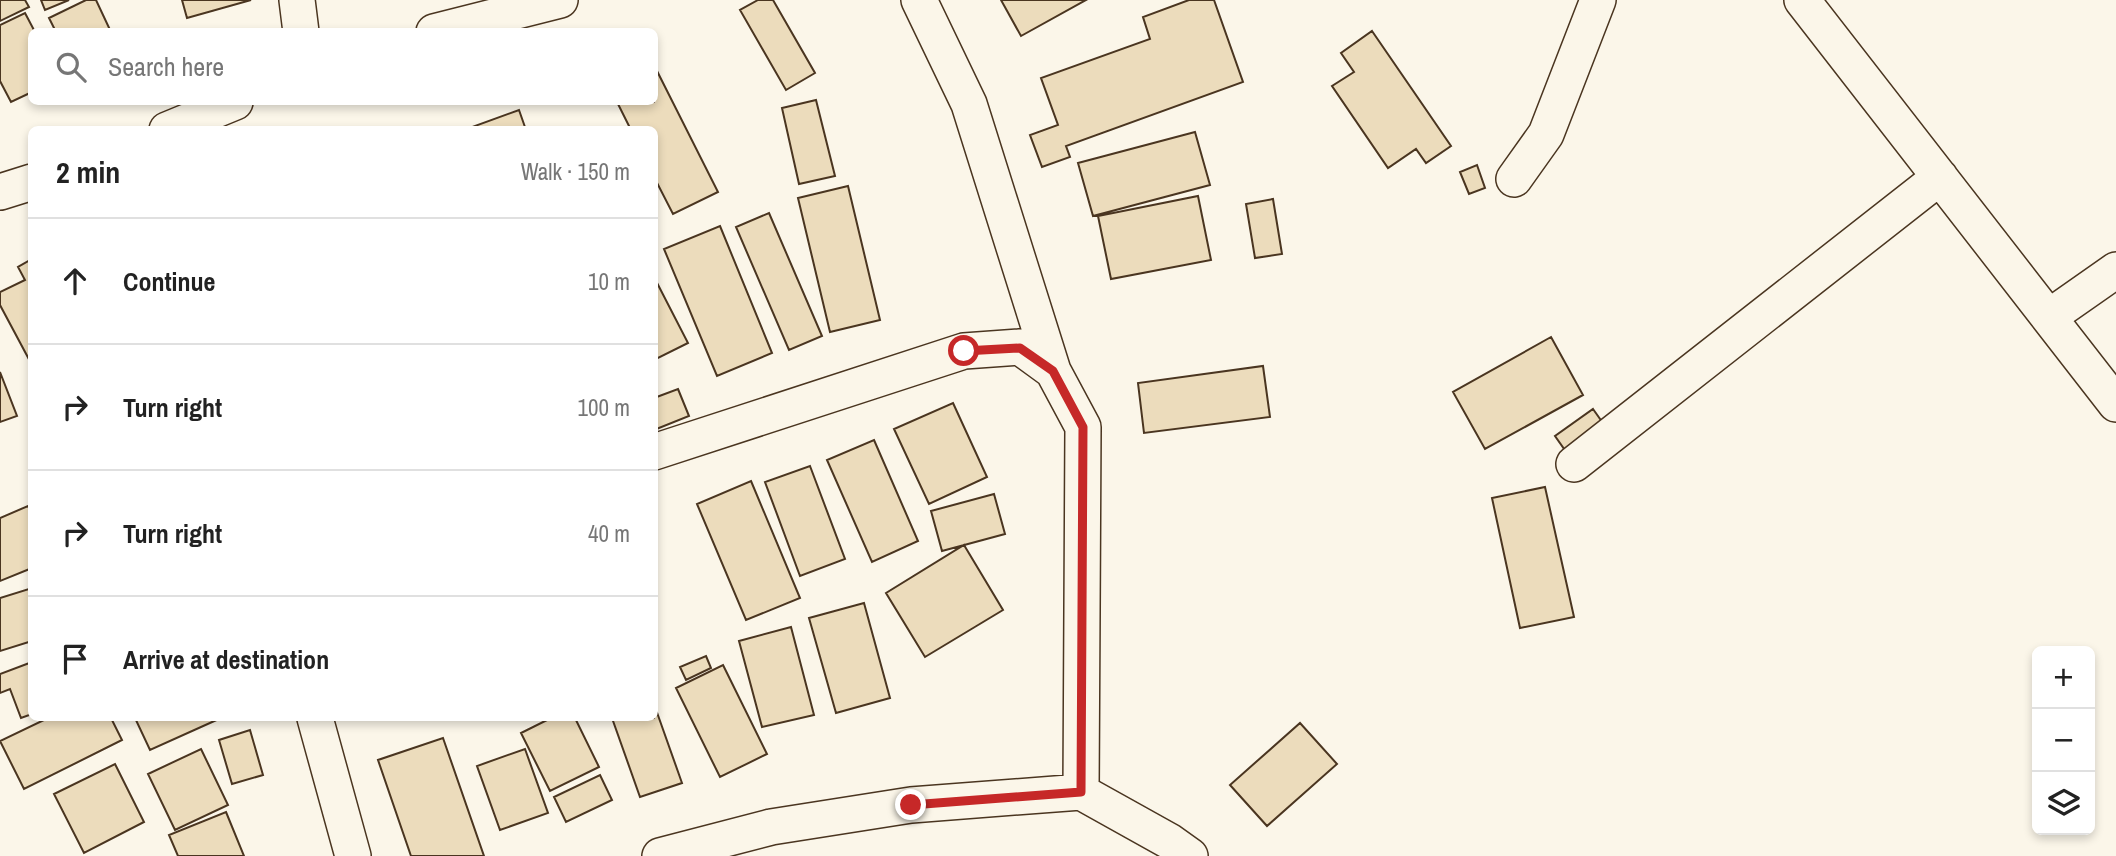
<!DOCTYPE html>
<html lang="en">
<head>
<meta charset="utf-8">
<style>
  body { margin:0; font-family:"Archivo Narrow",sans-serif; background:#f2f2f2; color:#222 }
  .controls { position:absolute; right:21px; bottom:21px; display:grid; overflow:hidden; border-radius:10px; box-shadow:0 4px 10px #0003 }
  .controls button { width:63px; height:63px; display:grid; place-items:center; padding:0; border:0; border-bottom:2px solid #e0e0e0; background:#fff; color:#222; font:35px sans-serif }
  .stop { position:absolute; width:21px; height:21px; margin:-16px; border:5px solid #c62828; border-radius:50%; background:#fff }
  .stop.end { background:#c62828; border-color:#fff; box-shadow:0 2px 7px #0008 }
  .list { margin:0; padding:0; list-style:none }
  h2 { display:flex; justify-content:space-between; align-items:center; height:91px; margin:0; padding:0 28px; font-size:30px }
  h2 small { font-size:23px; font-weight:400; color:#767676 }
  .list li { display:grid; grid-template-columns:46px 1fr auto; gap:21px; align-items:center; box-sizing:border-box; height:126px; padding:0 28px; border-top:2px solid #e0e0e0 }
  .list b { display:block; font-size:26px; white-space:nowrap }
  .list em { font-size:23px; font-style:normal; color:#767676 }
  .icon { flex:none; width:38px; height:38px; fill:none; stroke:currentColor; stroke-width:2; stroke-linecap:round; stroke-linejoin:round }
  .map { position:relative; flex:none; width:2116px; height:856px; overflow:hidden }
  .search { position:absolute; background:#fff; box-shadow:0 4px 10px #0003; left:28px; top:28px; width:630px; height:77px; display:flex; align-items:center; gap:18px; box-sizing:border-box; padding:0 24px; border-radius:10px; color:#767676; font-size:26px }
  .panel { position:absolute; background:#fff; box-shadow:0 4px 10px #0003; left:28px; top:126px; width:630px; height:595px; border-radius:10px }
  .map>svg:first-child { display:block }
  .building { fill:#ecdcbc; stroke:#4a3520; stroke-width:2 }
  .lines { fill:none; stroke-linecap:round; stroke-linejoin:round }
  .minor-casing { stroke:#4a3520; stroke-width:38 }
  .minor { stroke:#fbf6e9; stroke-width:35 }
  .route { stroke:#c62828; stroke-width:9 }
</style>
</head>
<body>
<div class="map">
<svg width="2116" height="856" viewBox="0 0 2116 856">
  <rect width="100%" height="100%" fill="#fbf6e9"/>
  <path class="building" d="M0 0H25L29 7 0 21Z
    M41 0H69L45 10Z
    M86 0H96L111 32H56L49 18Z
    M182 0H251L187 18Z
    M758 0H773L815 73 786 90 740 10Z
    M1001 0H1086L1021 36Z
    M1189 0H1214L1243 82 1066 146 1070 157 1042 167 1030 135 1058 125 1041 78 1150 39 1143 17Z
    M25 13 35 32H32V92L11 102 0 81V25Z
    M1372 31 1451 146 1426 163 1416 149 1388 168 1332 86 1354 72 1341 53Z
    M654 65 718 192 673 214 654 177V130H631L617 102H654Z
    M816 100 835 176 799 184 782 108Z
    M519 110 526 130H473L472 127Z
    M1195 132 1210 185 1093 216 1078 163Z
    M1477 165 1485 188 1469 194 1460 172Z
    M848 186 880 320 830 332 798 198Z
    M1198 196 1211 260 1111 279 1098 216Z
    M1273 199 1282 254 1255 258 1246 204Z
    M769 213 822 336 789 350 736 227Z
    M720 226 772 353 717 376 664 249Z
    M32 259V365L0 305V292L25 280 18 267Z
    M654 277 688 343 654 360Z
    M1551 337 1583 395 1485 449 1453 392Z
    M1263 366 1270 417 1144 433 1138 383Z
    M0 372 17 416 0 422Z
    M678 389 689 416 654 430V398Z
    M953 403 987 477 929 504 894 429Z
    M1593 409 1605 426 1567 453 1555 436Z
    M874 440 918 541 872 562 827 460Z
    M810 466 845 559 800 576 765 482Z
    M751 481 800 598 746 620 697 504Z
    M1545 487 1574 617 1520 628 1492 498Z
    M994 494 1005 534 942 551 931 511Z
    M28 506 32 514V568L0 581V518Z
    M964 545 1003 610 925 657 886 593Z
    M32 588V641L0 651V598Z
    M864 603 890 698 836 713 809 618Z
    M791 627 814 715 762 727 739 641Z
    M706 656 711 668 686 680 680 667Z
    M32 662V714L21 718 10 689 0 693V674Z
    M723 665 767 754 720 777 676 688Z
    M654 704 682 783 640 797 612 718H654Z
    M48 718H111L122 740 24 789 0 741Z
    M135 718H221L150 750Z
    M551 718H575L599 767 550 791 521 733Z
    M1300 723 1337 764 1267 826 1230 785Z
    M250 730 263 775 232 784 219 740Z
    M443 738 484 856H411L378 760Z
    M201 749 228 805 175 830 148 774Z
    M525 749 548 813 500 830 477 766Z
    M115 764 144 822 84 853 54 794Z
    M600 775 612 800 566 822 554 797Z
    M226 812 244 856H178L169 835Z"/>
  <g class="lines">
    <defs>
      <path id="minor" d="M297 0 301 32
        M919 0 969 104 1053 371
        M1802 0 2116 404
        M434 32 560 0
        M167 130 235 102
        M1514 179 1546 134 1598 0
        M0 192 32 182
        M2049 317 2116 270
        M654 452 964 351 1020 347 1053 371 1083 427 1081 792
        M1574 464 1940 177
        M315 718 353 856
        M660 856 771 827 911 805 1081 792 1169 841 1190 856"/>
    </defs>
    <use href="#minor" class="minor-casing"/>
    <use href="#minor" class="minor"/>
  </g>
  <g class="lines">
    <path class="route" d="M911 805 1081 792 1083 427 1053 371 1020 348 964 351"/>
  </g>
</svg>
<div class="controls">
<button>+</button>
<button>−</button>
<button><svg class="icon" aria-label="layers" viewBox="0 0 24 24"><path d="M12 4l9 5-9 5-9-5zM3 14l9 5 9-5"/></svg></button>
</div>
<div class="stop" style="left:964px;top:351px"></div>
<div class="stop end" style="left:911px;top:805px"></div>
<div class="search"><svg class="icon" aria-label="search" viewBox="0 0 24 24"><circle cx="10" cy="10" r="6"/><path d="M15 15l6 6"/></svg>Search here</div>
<section class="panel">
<h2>2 min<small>Walk · 150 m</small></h2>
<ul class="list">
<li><svg class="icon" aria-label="ahead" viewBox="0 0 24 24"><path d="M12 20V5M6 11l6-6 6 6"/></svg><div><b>Continue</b></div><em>10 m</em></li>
<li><svg class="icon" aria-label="right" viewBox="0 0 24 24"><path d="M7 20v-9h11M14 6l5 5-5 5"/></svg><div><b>Turn right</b></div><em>100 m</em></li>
<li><svg class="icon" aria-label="right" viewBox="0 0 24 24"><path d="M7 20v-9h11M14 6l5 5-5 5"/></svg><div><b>Turn right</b></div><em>40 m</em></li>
<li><svg class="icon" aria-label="arrive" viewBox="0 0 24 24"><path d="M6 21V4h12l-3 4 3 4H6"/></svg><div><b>Arrive at destination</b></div></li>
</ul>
</section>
</div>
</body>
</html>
